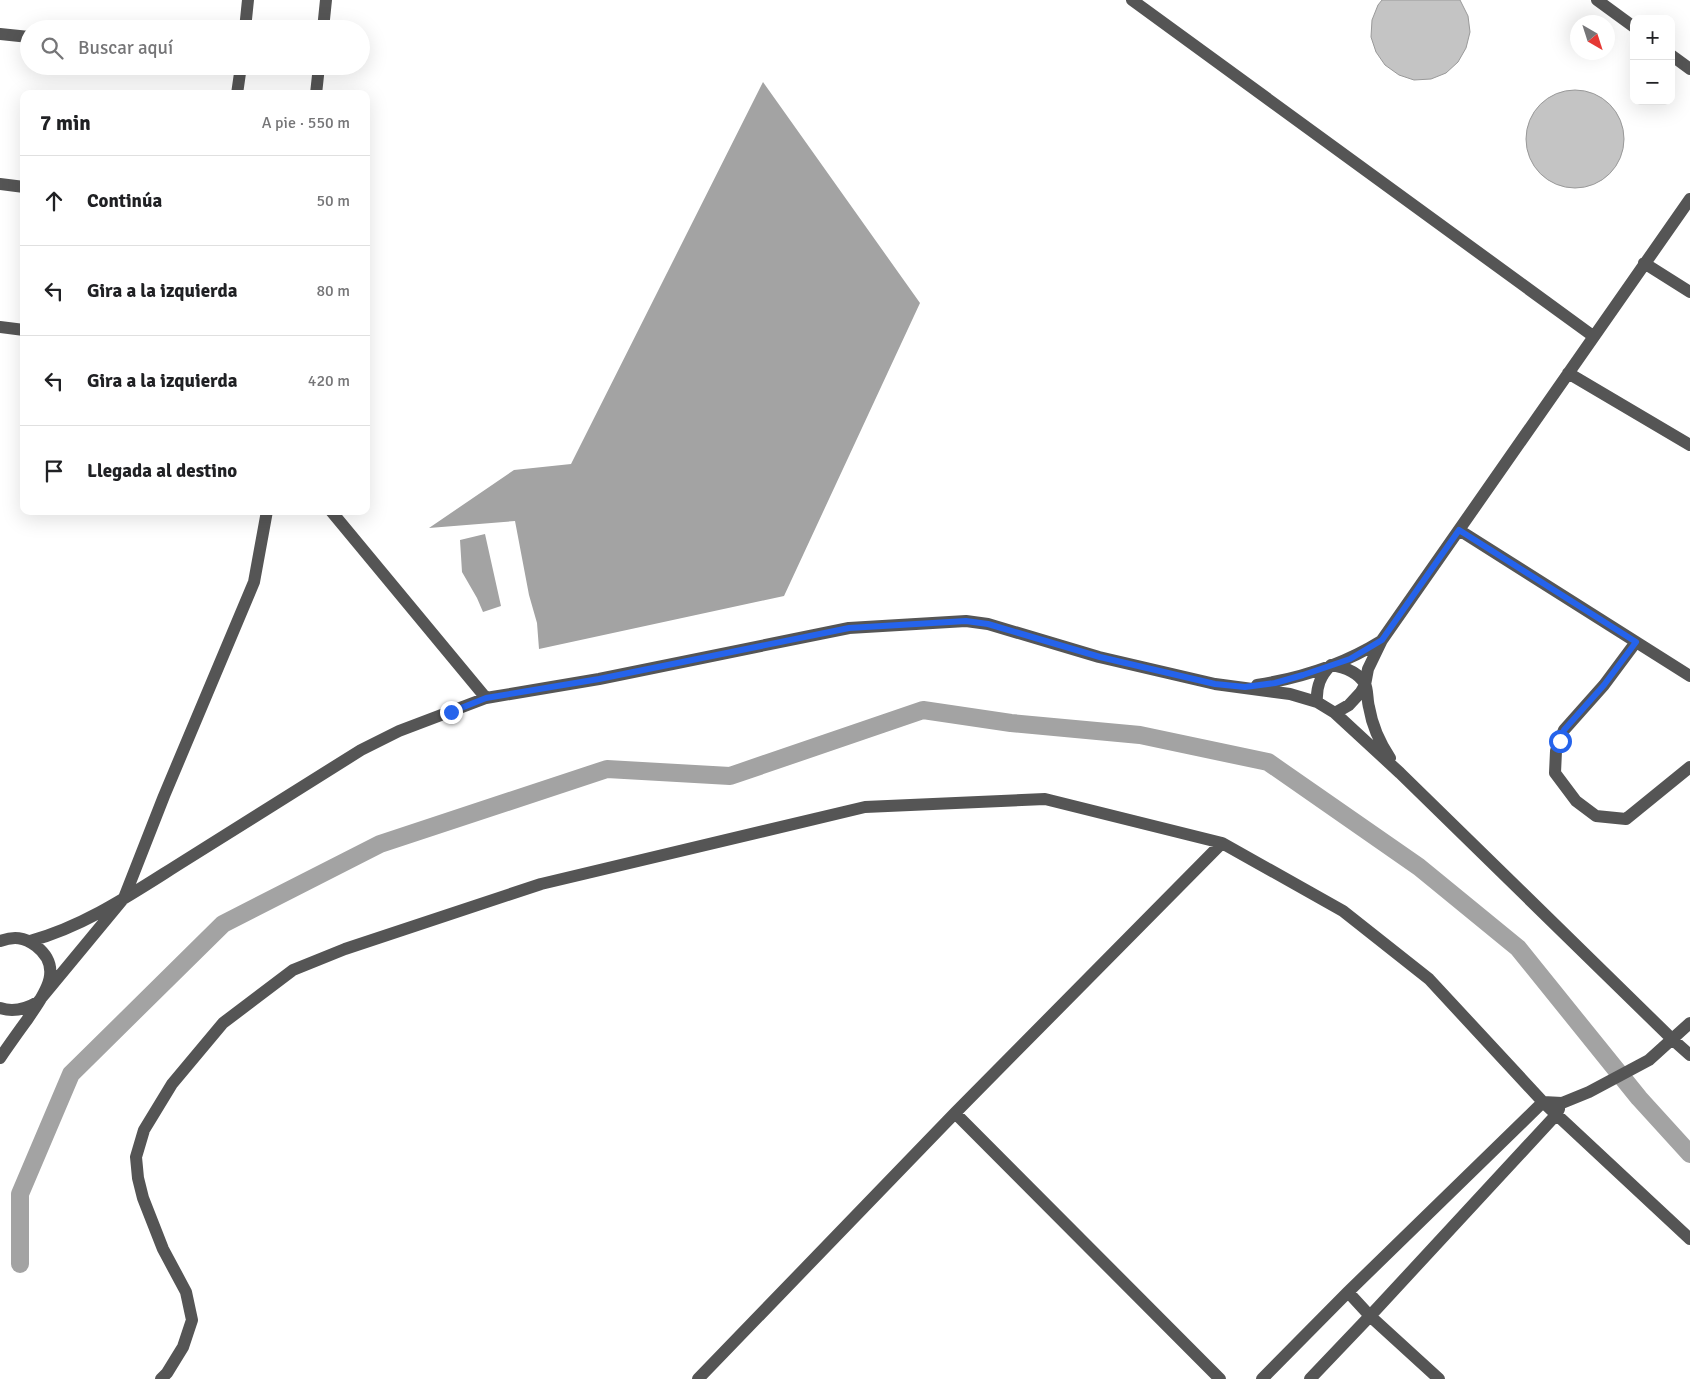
<!DOCTYPE html>
<html lang="es">
<head>
<meta charset="utf-8">
<style>
  body { margin:0; font-family:Signika,sans-serif; background:#f6f6f6; color:#202124 }
  .controls { position:absolute; right:15px; top:15px; display:grid; overflow:hidden; border-radius:10px; box-shadow:0 5px 20px #0002 }
  .controls button { width:45px; height:45px; display:grid; place-items:center; padding:0; border:0; border-bottom:1px solid #e0e0e0; background:#fff; color:#202124; font:25px sans-serif }
  .compass { position:absolute; left:1570px; top:15px; width:45px; height:45px; border-radius:50%; background:#fff; box-shadow:0 5px 20px #0002; rotate:141deg }
  .stop { position:absolute; width:15px; height:15px; margin:-11px; border:4px solid #2563eb; border-radius:50%; background:#fff }
  .stop.end { background:#2563eb; border-color:#fff; box-shadow:0 1px 5px #0008 }
  .list { margin:0; padding:0; list-style:none }
  h2 { display:flex; justify-content:space-between; align-items:center; height:65px; margin:0; padding:0 20px; font-size:21px }
  h2 small { font-size:16px; font-weight:400; color:#757577 }
  .list li { display:grid; grid-template-columns:32px 1fr auto; gap:15px; align-items:center; box-sizing:border-box; height:90px; padding:0 20px; border-top:1px solid #e0e0e0 }
  .list b { display:block; font-size:19px; white-space:nowrap }
  .list em { font-size:16px; font-style:normal; color:#757577 }
  .icon { flex:none; width:28px; height:28px; fill:none; stroke:currentColor; stroke-width:2; stroke-linecap:round; stroke-linejoin:round }
  .map { position:relative; flex:none; width:1690px; height:1379px; overflow:hidden }
  .search { position:absolute; background:#fff; box-shadow:0 5px 20px #0002; left:20px; top:20px; width:350px; height:55px; display:flex; align-items:center; gap:12px; box-sizing:border-box; padding:0 18px; border-radius:28px; color:#757577; font-size:19px }
  .panel { position:absolute; background:#fff; box-shadow:0 5px 20px #0002; left:20px; top:90px; width:350px; height:425px; border-radius:10px }
  .map>svg:first-child { display:block }
  .water { fill:#a3a3a3 }
  .lines { fill:none; stroke-linecap:round; stroke-linejoin:round }
  .canal { stroke:#a3a3a3; stroke-width:18 }
  .building { fill:#c4c4c4; stroke:#999 }
  .minor { stroke:#555; stroke-width:12 }
  .route { stroke:#2563eb; stroke-width:6 }
</style>
</head>
<body>
<div class="map">
<svg width="1690" height="1379" viewBox="0 0 1690 1379">
  <rect width="100%" height="100%" fill="#fff"/>
  <path class="water" d="M763 82 920 303 784 596 539 649 537 623 529 595 515 521 429 528 514 470 571 464Z
    M485 534 501 606 483 612 477 598 462 572 460 540Z"/>
  <g class="lines">
    <path class="canal" d="M20 1264V1194L71 1074 223 924 380 844 607 769 730 776 923 710 1011 723 1140 735 1268 762 1419 867 1518 948 1639 1098 1690 1154"/>
  </g>
  <path class="building" d="M1382 0H1460L1468 16 1470 32 1466 48 1458 62 1446 73 1431 79 1414 80 1399 75 1385 65 1376 52 1371 37 1372 20 1378 5Z
    M1526 139a49 49 0 1 1 98 0a49 49 0 1 1-98 0Z"/>
  <g class="lines">
    <path class="minor" d="M1132 0 1593 336
      M1597 0 1634 27
      M245 29 248 0
      M323 29 326 0
      M0 34 29 37
      M1671 55 1690 69
      M237 94 241 66
      M316 94 319 66
      M0 184 24 187
      M1644 263 1690 292
      M0 327 24 330
      M1568 373 1690 445
      M331 511 486 698
      M1459 530 1690 676
      M1636 642 1604 685 1564 730 1556 751 1555 773 1576 801 1596 816 1626 819 1690 767
      M1331 665C1344 667 1358 672 1365 684 1368 690 1367 700 1369 707 1372 725 1380 743 1390 758
      M1257 685C1301 678 1344 664 1381 641
      M1317 702C1316 687 1320 676 1331 665
      M1335 713 1349 705 1361 692 1365 685 1368 669 1382 640 1690 199
      M0 941C14 936 24 937 36 946 66 969 42 997 27 1020 18 1032 9 1045 0 1058
      M30 941C86 926 136 891 184 861 243 824 302 787 361 750L399 731 486 698 599 679 849 628 966 621 988 624 1099 657 1215 684 1290 694 1317 702 1335 713 1400 773 1672 1039 1690 1055
      M0 1008C14 1013 26 1009 38 1002L124 898 164 796 254 582 267 511
      M955 1113 1220 1379
      M1348 1292 1370 1316 1439 1379
      M161 1379 167 1373 183 1347 192 1320 186 1292 163 1249 143 1198 138 1178 136 1157 144 1130 172 1084 223 1023 293 970 345 949 541 884 865 807 1045 799 1222 843 1343 911 1429 979 1543 1102 1690 1239
      M698 1379 955 1113 1222 843
      M1262 1379 1348 1292 1543 1102 1562 1103 1589 1092 1649 1060 1690 1023
      M1310 1379 1370 1316 1556 1115 1559 1109"/>
  </g>
  <g class="lines">
    <path class="route" d="M451 712 486 698 599 679 849 628 966 621 988 624 1100 657 1215 684 1245 687 1275 683 1303 675 1350 659 1382 640 1459 530 1636 642 1604 685 1564 730 1560 741"/>
  </g>
</svg>
<div class="controls">
<button>+</button>
<button>−</button>
</div>
<svg class="compass" viewBox="-18 -18 36 36"><path d="M0-13l5 13h-10z" fill="#e53935"/><path d="M0 13l5-13h-10z" fill="#757577"/></svg>
<div class="stop" style="left:1560px;top:741px"></div>
<div class="stop end" style="left:451px;top:712px"></div>
<div class="search"><svg class="icon" aria-label="search" viewBox="0 0 24 24"><circle cx="10" cy="10" r="6"/><path d="M15 15l6 6"/></svg>Buscar aquí</div>
<section class="panel">
<h2>7 min<small>A pie · 550 m</small></h2>
<ul class="list">
<li><svg class="icon" aria-label="ahead" viewBox="0 0 24 24"><path d="M12 20V5M6 11l6-6 6 6"/></svg><div><b>Continúa</b></div><em>50 m</em></li>
<li><svg class="icon" aria-label="left" viewBox="0 0 24 24"><path d="M17 20v-9H6M10 6l-5 5 5 5"/></svg><div><b>Gira a la izquierda</b></div><em>80 m</em></li>
<li><svg class="icon" aria-label="left" viewBox="0 0 24 24"><path d="M17 20v-9H6M10 6l-5 5 5 5"/></svg><div><b>Gira a la izquierda</b></div><em>420 m</em></li>
<li><svg class="icon" aria-label="arrive" viewBox="0 0 24 24"><path d="M6 21V4h12l-3 4 3 4H6"/></svg><div><b>Llegada al destino</b></div></li>
</ul>
</section>
</div>
</body>
</html>
